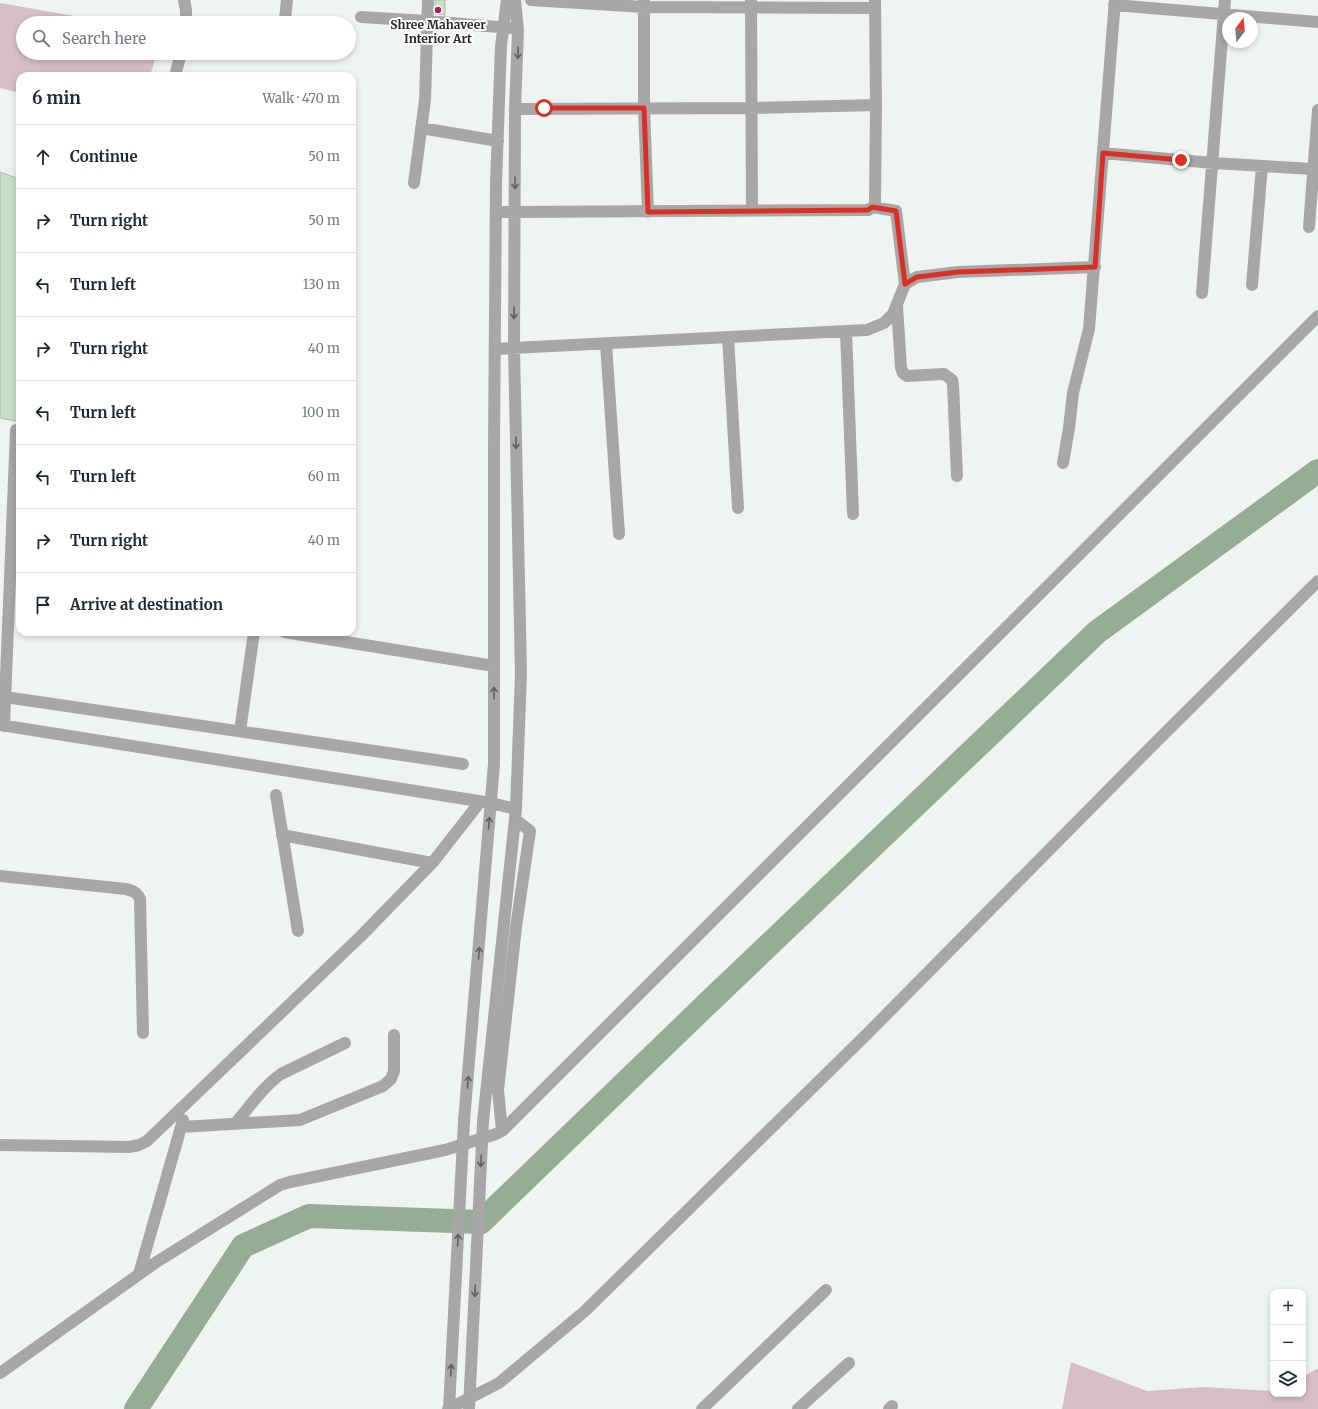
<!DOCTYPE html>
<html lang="en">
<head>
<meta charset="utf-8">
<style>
  body { margin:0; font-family:Merriweather,serif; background:#f2f2f3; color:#1f2937 }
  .controls { position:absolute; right:12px; bottom:12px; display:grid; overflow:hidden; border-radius:8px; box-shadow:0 2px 6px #0003 }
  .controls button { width:36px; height:36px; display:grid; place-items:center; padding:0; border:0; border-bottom:1px solid #e0e1e3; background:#fff; color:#1f2937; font:20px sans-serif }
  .compass { position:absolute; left:1222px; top:12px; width:36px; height:36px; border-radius:50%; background:#fff; box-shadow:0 2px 6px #0003; rotate:16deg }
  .stop { position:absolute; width:12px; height:12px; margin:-9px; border:3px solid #d93025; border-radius:50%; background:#fff }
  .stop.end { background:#d93025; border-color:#fff; box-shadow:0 1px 4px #0008 }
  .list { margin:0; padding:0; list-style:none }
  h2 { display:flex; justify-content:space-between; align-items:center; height:52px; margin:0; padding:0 16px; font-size:17px }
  h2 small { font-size:13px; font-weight:400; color:#747a83 }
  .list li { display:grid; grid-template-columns:26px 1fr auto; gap:12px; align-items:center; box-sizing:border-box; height:64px; padding:0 16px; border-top:1px solid #e0e1e3 }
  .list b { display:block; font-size:15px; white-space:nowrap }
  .list em { font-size:13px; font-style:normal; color:#747a83 }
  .icon { flex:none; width:22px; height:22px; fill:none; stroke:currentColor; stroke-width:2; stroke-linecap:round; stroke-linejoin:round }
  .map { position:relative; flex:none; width:1318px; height:1409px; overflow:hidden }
  .search { position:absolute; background:#fff; box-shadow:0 2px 6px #0003; left:16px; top:16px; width:340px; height:44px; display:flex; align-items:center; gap:10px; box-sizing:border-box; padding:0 14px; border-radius:22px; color:#747a83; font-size:15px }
  .panel { position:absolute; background:#fff; box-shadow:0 2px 6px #0003; left:16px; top:72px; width:340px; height:564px; border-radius:12px }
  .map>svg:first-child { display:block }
  .green { fill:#d6bec5 }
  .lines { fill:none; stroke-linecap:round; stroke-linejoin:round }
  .river { stroke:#95ad95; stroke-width:24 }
  .building { fill:#c6dfc5; stroke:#b6bab6 }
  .minor { stroke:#a9a6a7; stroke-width:12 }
  .minor-bridge { stroke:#a9a6a7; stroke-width:12 }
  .oneway { stroke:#606060 }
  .route { stroke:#d93025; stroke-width:5 }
  .poi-dot { fill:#ab1f60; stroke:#fff; stroke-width:1.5 }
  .labels { text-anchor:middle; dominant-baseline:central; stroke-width:4; stroke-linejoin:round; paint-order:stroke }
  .poi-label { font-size:12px; font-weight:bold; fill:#252725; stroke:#fff }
</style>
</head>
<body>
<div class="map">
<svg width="1318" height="1409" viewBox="0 0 1318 1409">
  <rect width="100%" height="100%" fill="#f0f4f0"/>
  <path class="green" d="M0 3 114 23H23V53H157L150 76H20V93L0 88Z
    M1071 1362 1147 1391 1204 1387 1273 1391V1394H1303V1377L1318 1368V1409H1062Z"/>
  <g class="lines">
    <path class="river" d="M136 1409 243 1246 309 1216 481 1222 709 1002 1097 632 1318 471"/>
  </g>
  <path class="building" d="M435 0H445V15L435 14Z
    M0 172 20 179V422L0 418Z"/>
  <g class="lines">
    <path class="minor" d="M184 0 186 10V23
      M531 0 644 7 875 8
      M644 0V108L648 212
      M751 0 752 211
      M1114 5 1318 22
      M361 17 427 21 510 28
      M285 19 287 0
      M175 76 181 53
      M515 109 751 108 876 105
      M421 128 498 141
      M1103 153 1213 163 1313 169
      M414 183 425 100 428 0
      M873 207 896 211 905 284
      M496 212 868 210 873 207 875 203 876 105 875 0
      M1309 227 1318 110
      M1252 285 1262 166
      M1202 293 1225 0
      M897 306 901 368 903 373 907 376 944 374 952 380 953 385 957 476
      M846 331 853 514
      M728 337 738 508
      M606 344 619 534
      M495 349 867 330 884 323 893 314 905 284 917 277 958 272 1095 267
      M1063 463 1069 428 1073 393 1089 329 1115 0
      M284 632 494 666
      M5 697 463 764
      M0 725 491 803 516 809
      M4 726 16 430
      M240 731 254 632
      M276 795 298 931
      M282 835 432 863
      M0 876 126 889C133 891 137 892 140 899L143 1033
      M464 1121 494 764V446L496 184 501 46 507 0
      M483 1122 516 809 521 673 514 349 515 109 518 30 515 0
      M235 1124C250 1106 263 1087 281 1074L345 1043
      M181 1127 300 1120 383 1086 391 1079 394 1071V1035
      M502 1131 498 1090 516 927 530 831 515 819
      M0 1145 129 1147 139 1145 147 1141 361 936 433 862 480 802
      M139 1274 183 1120
      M0 1373 155 1263 280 1185 290 1182 445 1150 496 1134 502 1131 1318 316
      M448 1409 499 1383 585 1311 867 1034 1150 748 1318 581
      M702 1409 826 1290
      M798 1409 849 1363
      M889 1409 892 1406"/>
    <path class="minor-bridge" d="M449 1409 464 1121
      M469 1409 483 1122"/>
  </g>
  <defs><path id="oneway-shaft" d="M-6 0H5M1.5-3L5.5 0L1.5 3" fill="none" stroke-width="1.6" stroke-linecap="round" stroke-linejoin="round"/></defs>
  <g class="oneway">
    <use href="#oneway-shaft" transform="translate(518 53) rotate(92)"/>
    <use href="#oneway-shaft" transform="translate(515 183) rotate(90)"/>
    <use href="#oneway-shaft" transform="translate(514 313) rotate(90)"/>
    <use href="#oneway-shaft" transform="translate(516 443) rotate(89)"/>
    <use href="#oneway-shaft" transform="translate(494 693) rotate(-90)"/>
    <use href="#oneway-shaft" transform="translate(489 823) rotate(-85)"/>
    <use href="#oneway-shaft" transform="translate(479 953) rotate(-85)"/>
    <use href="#oneway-shaft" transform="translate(468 1082) rotate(-85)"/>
    <use href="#oneway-shaft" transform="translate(481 1161) rotate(93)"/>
    <use href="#oneway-shaft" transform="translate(458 1240) rotate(-87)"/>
    <use href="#oneway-shaft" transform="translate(475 1291) rotate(93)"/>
    <use href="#oneway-shaft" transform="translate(451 1370) rotate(-87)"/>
  </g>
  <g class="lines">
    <path class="route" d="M544 108H644L648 212 868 210 872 207 896 211 905 284 917 277 958 272 1095 267 1103 153 1181 160"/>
  </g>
  <circle class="poi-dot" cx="438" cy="10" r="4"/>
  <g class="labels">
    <g class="poi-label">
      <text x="438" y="24">Shree Mahaveer<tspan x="438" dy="14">Interior Art</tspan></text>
    </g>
  </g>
</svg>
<div class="controls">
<button>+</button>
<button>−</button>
<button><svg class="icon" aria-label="layers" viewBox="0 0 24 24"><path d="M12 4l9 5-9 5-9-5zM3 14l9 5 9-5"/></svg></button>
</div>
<svg class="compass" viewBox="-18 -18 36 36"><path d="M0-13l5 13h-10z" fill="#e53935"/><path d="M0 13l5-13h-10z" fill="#747a83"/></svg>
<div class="stop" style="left:544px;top:108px"></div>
<div class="stop end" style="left:1181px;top:160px"></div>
<div class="search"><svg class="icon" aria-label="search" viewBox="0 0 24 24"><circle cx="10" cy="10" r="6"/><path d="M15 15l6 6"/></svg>Search here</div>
<section class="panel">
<h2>6 min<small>Walk · 470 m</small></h2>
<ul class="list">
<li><svg class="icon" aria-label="ahead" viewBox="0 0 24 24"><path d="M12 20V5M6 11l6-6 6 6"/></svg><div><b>Continue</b></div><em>50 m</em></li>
<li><svg class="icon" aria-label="right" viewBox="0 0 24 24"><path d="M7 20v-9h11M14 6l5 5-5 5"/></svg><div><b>Turn right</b></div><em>50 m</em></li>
<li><svg class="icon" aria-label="left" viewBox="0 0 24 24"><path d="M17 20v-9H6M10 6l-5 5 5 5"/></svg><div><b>Turn left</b></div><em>130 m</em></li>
<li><svg class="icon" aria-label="right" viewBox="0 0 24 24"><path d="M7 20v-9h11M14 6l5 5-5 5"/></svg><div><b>Turn right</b></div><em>40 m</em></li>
<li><svg class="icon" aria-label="left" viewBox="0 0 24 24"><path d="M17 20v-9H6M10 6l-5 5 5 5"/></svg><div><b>Turn left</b></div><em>100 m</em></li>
<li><svg class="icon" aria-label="left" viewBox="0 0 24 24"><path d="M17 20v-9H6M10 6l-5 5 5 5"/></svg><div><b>Turn left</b></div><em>60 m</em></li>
<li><svg class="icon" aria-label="right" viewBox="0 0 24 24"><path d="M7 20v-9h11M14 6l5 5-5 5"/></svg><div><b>Turn right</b></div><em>40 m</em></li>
<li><svg class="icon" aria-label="arrive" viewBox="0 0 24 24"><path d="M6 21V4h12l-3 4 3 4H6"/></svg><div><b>Arrive at destination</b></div></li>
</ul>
</section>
</div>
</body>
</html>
